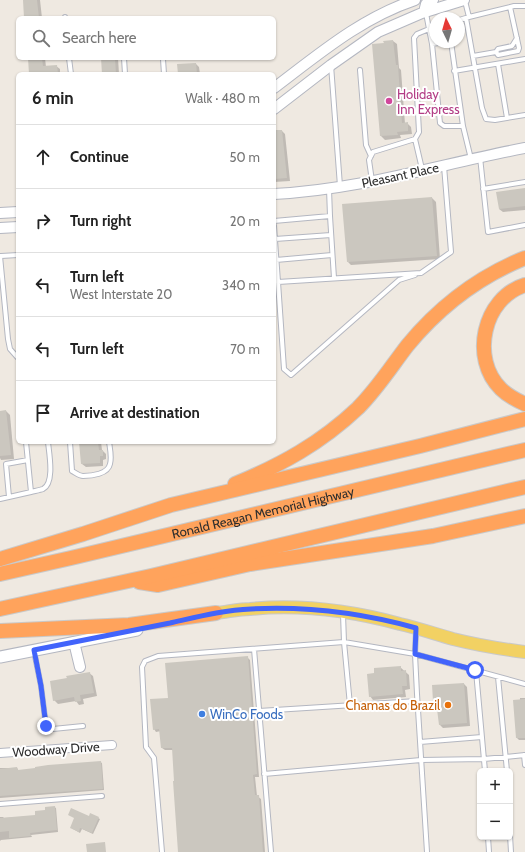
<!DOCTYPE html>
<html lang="en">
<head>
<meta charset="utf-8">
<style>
  body { margin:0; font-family:Cabin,sans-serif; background:#f6f6f6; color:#222 }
  .controls { position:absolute; right:12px; bottom:12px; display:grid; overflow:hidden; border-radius:6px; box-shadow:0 1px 3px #0004 }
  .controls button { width:36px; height:36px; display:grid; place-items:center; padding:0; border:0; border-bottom:1px solid #e0e0e0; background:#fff; color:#222; font:20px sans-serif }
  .compass { position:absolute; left:429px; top:12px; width:36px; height:36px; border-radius:50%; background:#fff; box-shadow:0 1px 3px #0004; rotate:355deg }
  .stop { position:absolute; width:12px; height:12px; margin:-9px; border:3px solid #4264fb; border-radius:50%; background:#fff }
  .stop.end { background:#4264fb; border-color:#fff; box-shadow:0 1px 4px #0008 }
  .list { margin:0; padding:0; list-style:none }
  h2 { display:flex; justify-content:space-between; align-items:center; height:52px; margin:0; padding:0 16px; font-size:17px }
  h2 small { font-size:13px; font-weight:400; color:#767676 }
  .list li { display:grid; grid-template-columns:26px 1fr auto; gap:12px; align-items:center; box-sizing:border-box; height:64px; padding:0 16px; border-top:1px solid #e0e0e0 }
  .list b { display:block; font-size:15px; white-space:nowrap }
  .list p { margin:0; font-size:13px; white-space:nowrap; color:#767676 }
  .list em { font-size:13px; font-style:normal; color:#767676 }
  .icon { flex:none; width:22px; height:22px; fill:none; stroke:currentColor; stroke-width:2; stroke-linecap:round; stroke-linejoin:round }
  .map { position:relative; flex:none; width:525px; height:852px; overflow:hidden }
  .search { position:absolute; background:#fff; box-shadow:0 1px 3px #0004; left:16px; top:16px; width:260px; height:44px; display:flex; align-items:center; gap:10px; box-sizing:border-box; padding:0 14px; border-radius:6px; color:#767676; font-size:15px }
  .panel { position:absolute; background:#fff; box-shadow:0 1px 3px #0004; left:16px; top:72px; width:260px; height:372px; border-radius:6px }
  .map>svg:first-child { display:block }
  .shadow { fill:#0003 }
  .building { fill:#cbc7bf }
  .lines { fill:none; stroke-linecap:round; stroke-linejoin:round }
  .service-casing { stroke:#b4b7c1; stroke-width:6 }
  .minor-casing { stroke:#b4b7c1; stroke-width:10 }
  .tertiary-casing { stroke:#b4b7c1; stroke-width:12 }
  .secondary-casing { stroke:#b4b7c1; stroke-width:13 }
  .primary-casing { stroke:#c9c9c9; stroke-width:14 }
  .motorway-casing { stroke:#c9c9c9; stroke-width:16 }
  .service { stroke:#fff; stroke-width:4 }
  .minor { stroke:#fff; stroke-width:8 }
  .tertiary { stroke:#fff; stroke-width:10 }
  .secondary { stroke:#fff; stroke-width:11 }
  .primary { stroke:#f2d163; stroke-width:12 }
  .motorway { stroke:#ffa35c; stroke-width:14 }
  .route { stroke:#4264fb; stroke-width:5 }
  .hotel-dot { fill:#d1479c; stroke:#fff; stroke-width:1.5 }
  .food-dot { fill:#e8710a; stroke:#fff; stroke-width:1.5 }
  .shop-dot { fill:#3f7fe0; stroke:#fff; stroke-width:1.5 }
  .labels { text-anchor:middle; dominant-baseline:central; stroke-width:4; stroke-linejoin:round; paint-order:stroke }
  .hotel-label { font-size:13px; fill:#b23c85; stroke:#fff; text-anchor:start }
  .street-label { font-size:13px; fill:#2e2e2e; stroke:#fff }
  .food-label { font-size:13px; fill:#c56008; stroke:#fff; text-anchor:end }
  .shop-label { font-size:13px; fill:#366cbe; stroke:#fff; text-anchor:start }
</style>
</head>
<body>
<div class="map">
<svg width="525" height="852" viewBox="0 0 525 852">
  <rect width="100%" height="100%" fill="#efe9e1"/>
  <path class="shadow" d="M24 0H40L42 18H25Z
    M384 41H393L397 44 399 68 401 70 405 124 407 123 411 127 412 134 400 135 401 138 385 140 381 136 373 45 385 44Z
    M29 58H45L46 67 56 66 60 69V74H30Z
    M102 58H118L119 74H103Z
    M196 64 199 67 200 74H179Z
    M274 131H282L285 134 290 181 274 182Z
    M525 189V210L503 212 499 209Z
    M432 198 436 202 440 259 351 265 348 262Z
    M6 411 10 415 14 459 1 460 0 458V412Z
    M80 442H101L102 450 106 454V459L103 460V466L86 467 82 464Z
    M247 657 250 660 259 777H255L257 796 261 799 265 852H179L173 750H165L162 748 161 731 156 732 154 729 169 699Z
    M400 667 409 675 410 689 405 690 406 697 373 700 370 696Z
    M89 673 93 676 97 696 83 699 84 704 79 705 76 701 58 704 54 700Z
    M464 684 467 687 470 726 443 728 440 725 439 712H435L431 709Z
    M520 698H525V740H519L517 738Z
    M100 762 102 763 104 790 0 798V768H17L19 771Z
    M54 807 56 808 58 832 31 835 32 837 1 840 0 841V817H3L4 818 37 816Z
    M89 817 98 818 100 819 93 834 82 829 80 833 73 829 75 818Z"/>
  <path class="building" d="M23 0H37L39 18H24Z
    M393 40 396 65H398L402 123 408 122V131L397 132 398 135 380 136 372 44 384 43 383 41Z
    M28 58H42L43 66 57 65 58 74H29Z
    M101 58H115L116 74H102Z
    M196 63 197 74H178L177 64Z
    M274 130H282L287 178 274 179Z
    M525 188V206L499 209 496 192Z
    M432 197 437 256 347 262 342 204Z
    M6 410 11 455 0 456V411Z
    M79 442H98L99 450H103V456H100V463L81 464Z
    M248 656 257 774 253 775 255 795H259L263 852H178L173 781H174L172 748H161L159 729 153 730 150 699 168 698 165 663Z
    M401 666V671L406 670 407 686H402L403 694 369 697 367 674 374 673V668Z
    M90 672 94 693 80 695 81 701 75 702 74 697 53 701 50 681 67 678 66 676Z
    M464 683 467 723 439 725 437 709H431L430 701H433L432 685Z
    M525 699V738H516L513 700Z
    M101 761 103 789 0 796V769L17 767 18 770 35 768V767L48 765Z
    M55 806 57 830 30 833 31 836 9 838V831L0 832V818L35 815V811L45 810V807Z
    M71 808 89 816 90 813 99 817 92 833 80 828 79 832 70 828 74 818 68 815Z
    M105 842 106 852H87L86 844Z"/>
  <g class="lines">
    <defs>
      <path id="service" d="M426 13 429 29 435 28
        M65 17V18
        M469 17 514 6H525
        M466 18 482 108 486 119 495 120 525 115
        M459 20 469 17 465 1
        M451 42 463 126
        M432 44 445 42
        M496 52 498 55 518 51 519 48 510 7
        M473 56 496 52 498 49 512 46 517 38
        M69 58 71 74
        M124 58 125 74
        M163 59 164 74
        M498 64 507 118
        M331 65 340 186
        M360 70 366 145 371 156
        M454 71 525 59
        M415 139 422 169
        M480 157 488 232 525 225
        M372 181 369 160 373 152 415 139 419 132 414 38 417 34 429 29 432 44 440 123 444 126H463L471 159
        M483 189 525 182
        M330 216 334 278
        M274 221 330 216 329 189
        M274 226 278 282 421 273 451 252 444 166
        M275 239 331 235
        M0 256 8 339 10 349 18 358
        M1 256 18 255
        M276 260 332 255
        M278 282 284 369 291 375 399 280 415 275
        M70 442 72 471C76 473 79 476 83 476 92 476 108 474 110 464 112 457 110 449 109 442
        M31 492C35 491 40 490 43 489 55 483 49 453 48 442
        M9 497 6 464 28 460
        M0 499 31 492 26 442
        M416 631 415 654 417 694 427 852
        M254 649 271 852
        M34 651 41 686 46 726 53 729 83 726
        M476 671 485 771
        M498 677 507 771
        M350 705 344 642 415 654 525 684
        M259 711 417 701
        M420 742 482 737
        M524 755 525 765
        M264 774 421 760 484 759 525 755
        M0 804 102 796
        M510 835 511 852
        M488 837 489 852
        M162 852 154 758 146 747 142 667 145 661 158 656 344 642 343 614"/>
      <path id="minor" d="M0 753 112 745"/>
      <path id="tertiary" d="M426 12 425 8 426 4 433 0
        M274 88C319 54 361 18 415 0
        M274 109 331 65 378 32 422 13 464 0
        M274 194C359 190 441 164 525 148
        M0 213 18 212
        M0 228 18 227
        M74 642 80 667"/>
      <path id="secondary" d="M0 657 137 630"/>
      <path id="primary" d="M216 613C227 612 239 609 250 609 300 604 352 611 400 624 418 628 435 634 453 639 477 645 501 649 525 652"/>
      <g id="motorway">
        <path d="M525 285C483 298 470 359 501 389 508 396 516 400 525 404"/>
        <path d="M235 484C281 465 321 443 358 408 377 389 391 367 407 346 439 307 478 277 525 258"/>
        <path d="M0 559 83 534 171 505 420 446 525 419"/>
        <path id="s1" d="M0 574 71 558 525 450"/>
        <path d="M139 582 158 585 250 564 433 536 525 516"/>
        <path d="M0 609 151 576 525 487"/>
        <path d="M0 631 129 625 216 613"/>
      </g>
    </defs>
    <use href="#service" class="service-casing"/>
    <use href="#minor" class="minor-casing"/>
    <use href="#tertiary" class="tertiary-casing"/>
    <use href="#secondary" class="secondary-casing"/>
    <use href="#primary" class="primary-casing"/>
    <use href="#motorway" class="motorway-casing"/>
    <use href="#service" class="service"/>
    <use href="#minor" class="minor"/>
    <use href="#tertiary" class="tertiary"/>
    <use href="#secondary" class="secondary"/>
    <use href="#primary" class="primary"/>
    <use href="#motorway" class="motorway"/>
  </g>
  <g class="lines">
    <path class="route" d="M46 726 41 686 34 650C79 641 125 632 170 623 197 617 224 610 251 609 307 606 362 613 416 628L415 654 475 670"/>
  </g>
  <circle class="hotel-dot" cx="389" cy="101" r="4"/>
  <circle class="food-dot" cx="448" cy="705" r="4"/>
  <circle class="shop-dot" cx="202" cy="714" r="4"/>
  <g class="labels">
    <g class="hotel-label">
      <text x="397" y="94">Holiday<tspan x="397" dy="15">Inn Express</tspan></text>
    </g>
    <g class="street-label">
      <text transform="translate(400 175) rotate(-12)">Pleasant Place</text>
      <text stroke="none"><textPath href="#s1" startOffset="270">Ronald Reagan Memorial Highway</textPath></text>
      <text transform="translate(56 749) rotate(-4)">Woodway Drive</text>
    </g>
    <g class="food-label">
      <text x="440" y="705">Chamas do Brazil</text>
    </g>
    <g class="shop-label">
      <text x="210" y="714">WinCo Foods</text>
    </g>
  </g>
</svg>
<div class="controls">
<button>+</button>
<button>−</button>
</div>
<svg class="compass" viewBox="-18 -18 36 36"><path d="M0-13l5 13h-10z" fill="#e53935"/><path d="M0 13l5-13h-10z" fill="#767676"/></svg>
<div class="stop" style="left:475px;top:670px"></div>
<div class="stop end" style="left:46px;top:726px"></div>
<div class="search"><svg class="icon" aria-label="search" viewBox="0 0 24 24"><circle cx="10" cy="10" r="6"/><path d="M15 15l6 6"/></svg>Search here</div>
<section class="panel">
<h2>6 min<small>Walk · 480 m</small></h2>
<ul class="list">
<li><svg class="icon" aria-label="ahead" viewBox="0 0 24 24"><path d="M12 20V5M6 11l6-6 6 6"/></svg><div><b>Continue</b></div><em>50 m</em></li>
<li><svg class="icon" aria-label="right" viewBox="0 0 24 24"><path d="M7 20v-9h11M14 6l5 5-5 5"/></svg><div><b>Turn right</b></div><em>20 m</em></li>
<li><svg class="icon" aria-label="left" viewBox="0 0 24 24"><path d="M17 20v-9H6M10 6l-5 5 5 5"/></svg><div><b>Turn left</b><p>West Interstate 20</p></div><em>340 m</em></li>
<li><svg class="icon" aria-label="left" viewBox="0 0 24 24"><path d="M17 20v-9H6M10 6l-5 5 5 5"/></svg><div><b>Turn left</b></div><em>70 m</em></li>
<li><svg class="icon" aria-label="arrive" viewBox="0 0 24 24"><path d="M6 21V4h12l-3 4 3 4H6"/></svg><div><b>Arrive at destination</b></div></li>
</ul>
</section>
</div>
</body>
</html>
